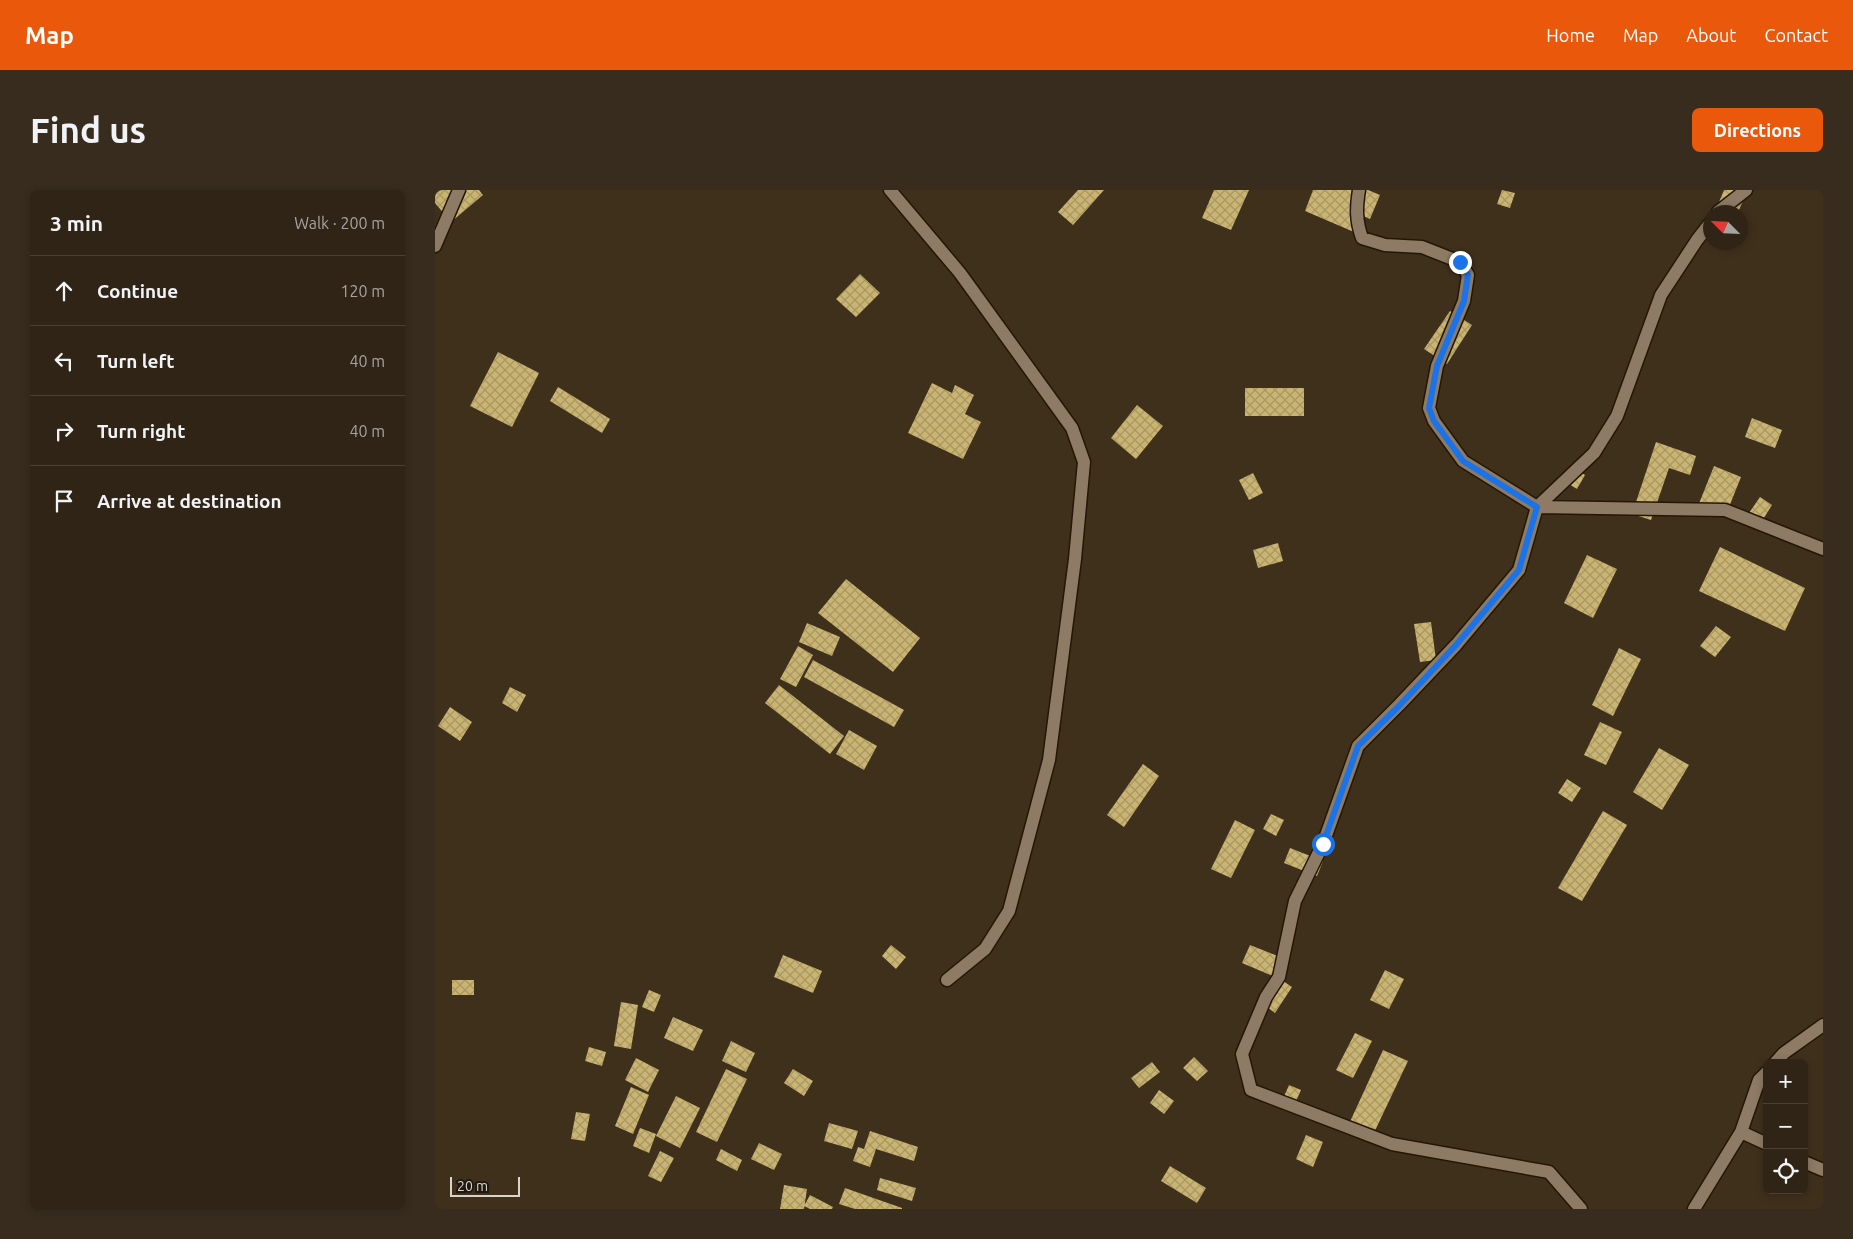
<!DOCTYPE html>
<html lang="en">
<head>
<meta charset="utf-8">
<style>
  body { margin:0; font-family:Ubuntu,sans-serif; background:#372c1e; color:#f1f3f6 }
  .controls { position:absolute; right:15px; bottom:15px; display:grid; overflow:hidden; border-radius:8px; box-shadow:0 2px 8px #0003 }
  .controls button { width:45px; height:45px; display:grid; place-items:center; padding:0; border:0; border-bottom:1px solid #4a4134; background:#2f2415; color:#f1f3f6; font:25px sans-serif }
  .compass { position:absolute; left:1268px; top:15px; width:45px; height:45px; border-radius:50%; background:#2f2415; box-shadow:0 2px 8px #0003; rotate:294deg }
  .scale { position:absolute; left:15px; bottom:12px; width:70px; box-sizing:border-box; padding-left:5px; border:2px solid #ddd3c8; border-top:0; font-size:14px; line-height:18px; white-space:nowrap; color:#ddd3c8; -webkit-text-stroke:4px #201911; paint-order:stroke }
  .stop { position:absolute; width:15px; height:15px; margin:-11px; border:4px solid #1a73e8; border-radius:50%; background:#fff }
  .stop.end { background:#1a73e8; border-color:#fff; box-shadow:0 1px 5px #0008 }
  .list { margin:0; padding:0; list-style:none }
  h2 { display:flex; justify-content:space-between; align-items:center; height:65px; margin:0; padding:0 20px; font-size:21px }
  h2 small { font-size:16px; font-weight:400; color:#a7a4a0 }
  .list li { display:grid; grid-template-columns:32px 1fr auto; gap:15px; align-items:center; box-sizing:border-box; height:70px; padding:0 20px; border-top:1px solid #4a4134 }
  .list b { display:block; font-size:19px; white-space:nowrap }
  .list em { font-size:16px; font-style:normal; color:#a7a4a0 }
  .icon { flex:none; width:28px; height:28px; fill:none; stroke:currentColor; stroke-width:2; stroke-linecap:round; stroke-linejoin:round }
  .map { position:relative; flex:none; width:1388px; height:1019px; overflow:hidden; border-radius:8px }
  header { display:flex; align-items:center; gap:30px; box-sizing:border-box; height:70px; padding:0 25px; background:#ea580c; color:#fff }
  header strong { font-size:24px }
  nav { display:flex; gap:28px; margin-inline-start:auto; font-size:18px }
  .intro { display:flex; align-items:center; justify-content:space-between; box-sizing:border-box; height:120px; padding:0 30px }
  h1 { margin:0; font-size:35px }
  .button { padding:12px 22px; border-radius:8px; background:#ea580c; color:#fff; font-size:18px; font-weight:700 }
  main { display:flex; gap:30px; padding:0 30px }
  aside { flex:1; background:#2f2415; border-radius:8px; box-shadow:0 2px 8px #0003 }
  .map>svg:first-child { display:block }
  .building { fill:url(#building-cross-hatch) }
  .lines { fill:none; stroke-linecap:round; stroke-linejoin:round }
  .minor-casing { stroke:#261705; stroke-width:15 }
  .minor { stroke:#8d7b65; stroke-width:12 }
  .route { stroke:#1a73e8; stroke-width:6 }
</style>
</head>
<body>
<header>
<strong>Map</strong>
<nav><a>Home</a><a>Map</a><a>About</a><a>Contact</a></nav>
</header>
<div class="intro"><h1>Find us</h1><a class="button">Directions</a></div>
<main>
<aside>
<h2>3 min<small>Walk · 200 m</small></h2>
<ul class="list">
<li><svg class="icon" aria-label="ahead" viewBox="0 0 24 24"><path d="M12 20V5M6 11l6-6 6 6"/></svg><div><b>Continue</b></div><em>120 m</em></li>
<li><svg class="icon" aria-label="left" viewBox="0 0 24 24"><path d="M17 20v-9H6M10 6l-5 5 5 5"/></svg><div><b>Turn left</b></div><em>40 m</em></li>
<li><svg class="icon" aria-label="right" viewBox="0 0 24 24"><path d="M7 20v-9h11M14 6l5 5-5 5"/></svg><div><b>Turn right</b></div><em>40 m</em></li>
<li><svg class="icon" aria-label="arrive" viewBox="0 0 24 24"><path d="M6 21V4h12l-3 4 3 4H6"/></svg><div><b>Arrive at destination</b></div></li>
</ul>
</aside>
<div class="map">
<svg width="1388" height="1019" viewBox="0 0 1388 1019">
  <defs>
    <pattern id="building-cross-hatch" width="8" height="8" patternUnits="userSpaceOnUse" patternTransform="scale(1.25)"><rect width="8" height="8" fill="#cab471"/><path d="M0 0l8 8M0 8l8-8" fill="none" stroke="#a89764"/></pattern>
  </defs>
  <rect width="100%" height="100%" fill="#3f301c"/>
  <path class="building" d="M0 0H44L48 5 16 32 0 13Z
    M643 0H669L638 35 623 22Z
    M779 0H814L796 40 767 28Z
    M878 0H933L945 5 935 29 926 25 919 42 870 21Z
    M1067 0 1080 3 1075 18 1062 14Z
    M1289 0H1313L1303 22H1280Z
    M425 84 445 103 421 127 401 109Z
    M1015 121 1037 135 1012 174 989 159Z
    M63 162 104 183 77 237 35 216Z
    M497 193 517 203 520 195 539 205 530 224 546 232 528 269 473 243Z
    M123 197 175 229 167 243 115 211Z
    M810 198H869V226H810Z
    M702 215 728 236 701 269 676 248Z
    M1317 228 1347 240 1340 258 1310 247Z
    M1221 252 1261 266 1255 285 1234 278 1216 330 1197 324Z
    M1279 276 1306 287 1290 327 1263 316Z
    M1135 277 1150 285 1142 299 1127 290Z
    M818 283 828 303 814 310 804 290Z
    M1325 307 1337 315 1327 331 1314 323Z
    M843 353 848 371 823 378 818 360Z
    M1285 357 1370 398 1350 441 1264 401Z
    M1152 365 1182 379 1158 428 1129 413Z
    M411 389 485 448 458 482 383 423Z
    M996 432 1001 470 985 472 979 434Z
    M372 433 405 447 397 466 364 452Z
    M1281 436 1296 447 1280 467 1265 456Z
    M363 456 378 465 361 497 345 489Z
    M1184 458 1206 469 1178 526 1157 515Z
    M378 470 469 520 459 537 369 487Z
    M344 495 409 546 395 564 330 513Z
    M75 497 91 505 82 522 67 513Z
    M15 517 37 532 25 551 3 536Z
    M1165 532 1187 542 1171 575 1149 565Z
    M414 540 442 556 429 580 401 564Z
    M1224 558 1254 575 1227 620 1198 602Z
    M708 574 724 586 689 637 672 625Z
    M1132 589 1146 598 1137 612 1123 603Z
    M1168 621 1192 635 1147 711 1123 698Z
    M836 624 849 630 841 646 828 639Z
    M800 630 820 640 796 688 776 679Z
    M855 658 888 671 882 686 849 673Z
    M456 755 471 767 461 779 447 766Z
    M815 755 848 768 840 787 807 773Z
    M348 765 387 781 378 803 339 787Z
    M950 780 969 789 954 819 935 810Z
    M845 789 857 797 840 823 828 814Z
    M17 790H39V805H17Z
    M214 800 226 805 219 822 207 817Z
    M186 812 203 815 196 859 179 856Z
    M238 827 268 840 258 861 229 848Z
    M920 843 937 851 918 888 901 880Z
    M296 851 320 863 311 882 287 871Z
    M154 857 171 862 167 876 150 871Z
    M948 860 973 871 937 947 913 936Z
    M759 867 773 881 762 891 748 878Z
    M201 868 224 880 213 902 190 890Z
    M717 872 725 882 704 898 696 888Z
    M291 879 312 889 282 952 261 942Z
    M358 879 378 891 369 906 349 893Z
    M854 895 866 900 859 916 847 911Z
    M196 897 214 905 198 944 180 936Z
    M724 900 739 911 729 924 715 913Z
    M241 906 265 918 245 958 221 946Z
    M141 922 155 924 150 951 136 949Z
    M394 933 423 941 417 959 389 951Z
    M205 938 221 944 214 963 198 956Z
    M435 941 483 957 479 971 441 959 435 977 418 971 423 957 429 959Z
    M871 945 888 952 878 977 861 969Z
    M324 953 347 964 339 980 316 969Z
    M286 959 307 970 302 981 281 970Z
    M225 961 239 968 226 992 213 986Z
    M735 976 771 998 762 1013 726 991Z
    M445 988 481 998 477 1011 442 1000Z
    M349 995 372 999 369 1019H345Z
    M410 998 467 1018V1019H420L404 1014Z
    M375 1005 398 1017 397 1019H375L369 1016Z"/>
  <g class="lines">
    <defs>
      <path id="minor" d="M455 0 525 83 637 238 649 272 640 369 614 570 574 721 550 759 512 790
        M924 0C921 18 921 31 927 48L950 55 987 57 1025 72 1033 85 1029 111 1002 176 994 218 999 231 1028 271 1102 317 1290 320 1388 359
        M1283 22 1311 0
        M0 56 24 0
        M1340 873 1349 863 1388 835
        M1306 942 1332 954
        M1369 972 1388 980
        M1146 1019 1114 982 957 954 816 900 807 864 831 807 844 787 860 711 888 654 923 556 964 515 1021 455 1084 380 1102 317 1159 263 1182 226 1226 105 1262 50 1276 32
        M1259 1019 1306 942 1324 890 1332 882"/>
    </defs>
    <use href="#minor" class="minor-casing"/>
    <use href="#minor" class="minor"/>
  </g>
  <g class="lines">
    <path class="route" d="M888 654 923 556 964 516 1021 455 1084 380 1102 317 1028 271 999 231 994 218 1002 176 1029 111 1033 85 1025 72"/>
  </g>
</svg>
<div class="controls">
<button>+</button>
<button>−</button>
<button><svg class="icon" aria-label="locate" viewBox="0 0 24 24"><circle cx="12" cy="12" r="6"/><path d="M12 2v4M12 18v4M2 12h4M18 12h4"/></svg></button>
</div>
<svg class="compass" viewBox="-18 -18 36 36"><path d="M0-13l5 13h-10z" fill="#e53935"/><path d="M0 13l5-13h-10z" fill="#a7a4a0"/></svg>
<div class="scale">20 m</div>
<div class="stop" style="left:888px;top:654px"></div>
<div class="stop end" style="left:1025px;top:72px"></div>
</div>
</main>
</body>
</html>
